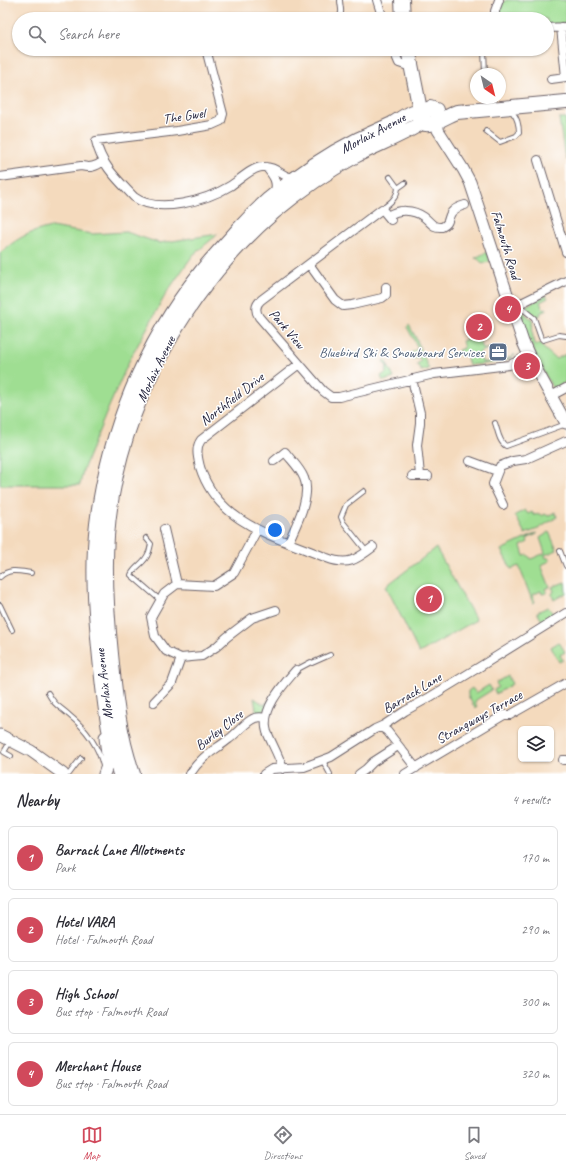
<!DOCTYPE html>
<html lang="en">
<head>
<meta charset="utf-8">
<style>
  body { margin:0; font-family:Caveat,sans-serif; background:#f7f7f7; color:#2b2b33 }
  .controls { position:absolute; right:12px; bottom:12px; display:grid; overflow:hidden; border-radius:6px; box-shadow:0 1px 3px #0004 }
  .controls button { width:36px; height:36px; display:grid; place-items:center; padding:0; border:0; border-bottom:1px solid #e1e1e2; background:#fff; color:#2b2b33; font:20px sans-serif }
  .compass { position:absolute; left:470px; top:68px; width:36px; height:36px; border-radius:50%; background:#fff; box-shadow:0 1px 3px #0004; rotate:145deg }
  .you { position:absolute; left:275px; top:530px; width:14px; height:14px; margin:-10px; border:3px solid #fff; border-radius:50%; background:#1a73e8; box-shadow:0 0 0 6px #1a73e833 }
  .badge { display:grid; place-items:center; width:26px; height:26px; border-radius:50%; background:#d1495b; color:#fff; font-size:13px; font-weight:700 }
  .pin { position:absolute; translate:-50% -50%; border:2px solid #fff; box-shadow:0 1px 4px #0006 }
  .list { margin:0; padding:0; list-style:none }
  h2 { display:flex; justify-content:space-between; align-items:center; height:52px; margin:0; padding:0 16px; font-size:17px }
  h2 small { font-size:13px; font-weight:400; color:#7c7c81 }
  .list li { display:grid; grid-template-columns:26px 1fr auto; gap:12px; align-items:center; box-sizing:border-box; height:64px; margin:0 8px 8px; padding:0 8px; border:1px solid #e1e1e2; border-radius:6px }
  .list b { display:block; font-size:15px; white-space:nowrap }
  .list p { margin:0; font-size:13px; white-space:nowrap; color:#7c7c81 }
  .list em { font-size:13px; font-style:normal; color:#7c7c81 }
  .icon { flex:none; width:22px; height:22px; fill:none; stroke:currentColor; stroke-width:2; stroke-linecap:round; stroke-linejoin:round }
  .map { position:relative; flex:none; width:566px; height:774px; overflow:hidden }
  .search { position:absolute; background:#fff; box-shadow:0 1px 3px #0004; left:12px; right:12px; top:12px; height:44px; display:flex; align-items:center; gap:10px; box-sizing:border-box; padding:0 14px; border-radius:22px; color:#7c7c81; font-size:15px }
  .sheet { height:340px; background:#fff }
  nav { display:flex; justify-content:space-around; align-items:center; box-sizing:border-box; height:56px; border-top:1px solid #e1e1e2; background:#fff; font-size:11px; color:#7c7c81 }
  nav a { display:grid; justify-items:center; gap:2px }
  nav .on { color:#d1495b }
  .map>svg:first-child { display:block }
  .green { fill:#9fde92; stroke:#608066 }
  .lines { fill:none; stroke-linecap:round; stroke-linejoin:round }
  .lane-casing { stroke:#6c6268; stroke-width:6 }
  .street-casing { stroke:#6c6268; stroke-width:10 }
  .secondary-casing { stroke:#6c6268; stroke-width:13 }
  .highway-casing { stroke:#6c6268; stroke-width:16 }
  .lane { stroke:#fff; stroke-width:4 }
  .street { stroke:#fff; stroke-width:8 }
  .secondary { stroke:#fff; stroke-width:11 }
  .highway { stroke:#fff; stroke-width:14 }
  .labels { text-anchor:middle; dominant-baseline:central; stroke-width:3; stroke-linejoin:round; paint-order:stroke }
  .street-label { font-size:14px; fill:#22223b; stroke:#fff }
  .service-label { font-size:14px; fill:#4e5e75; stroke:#fff; text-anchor:end }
</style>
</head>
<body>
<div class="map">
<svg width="566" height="774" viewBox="0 0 566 774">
  <rect width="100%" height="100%" fill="#fff"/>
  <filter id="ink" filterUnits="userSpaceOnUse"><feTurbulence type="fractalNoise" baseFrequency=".025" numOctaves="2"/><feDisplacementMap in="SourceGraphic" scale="8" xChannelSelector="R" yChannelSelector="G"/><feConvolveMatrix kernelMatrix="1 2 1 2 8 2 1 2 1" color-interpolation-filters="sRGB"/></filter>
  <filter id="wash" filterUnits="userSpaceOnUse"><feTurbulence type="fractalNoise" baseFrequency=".012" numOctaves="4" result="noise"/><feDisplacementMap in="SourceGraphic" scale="16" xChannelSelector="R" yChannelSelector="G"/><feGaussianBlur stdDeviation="0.9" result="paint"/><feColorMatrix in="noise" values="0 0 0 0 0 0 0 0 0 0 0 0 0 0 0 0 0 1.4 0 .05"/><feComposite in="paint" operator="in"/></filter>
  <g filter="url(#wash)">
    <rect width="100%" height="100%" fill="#f4dabd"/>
    <path class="green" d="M506 0H566V23L547 25V19H499L500 5Z
      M559 118H566V160L564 153Z
      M51 227 92 234 126 232 159 243 218 234 193 255 167 292 130 359 108 409 83 470 80 485H0V253C19 237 27 233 51 227Z
      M487 252 490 261 483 264 478 259 475 258Z
      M546 295 548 298 540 302 543 309 546 308 547 310 540 313 541 315 537 317 524 307Z
      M520 311H522L532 320C534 330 530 334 536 345L541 343V346L556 359 566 354V382L553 389C539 364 528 340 518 313Z
      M409 325 416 338 429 369 421 371 417 364 421 361 419 357 413 359 410 354 418 348 407 327Z
      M475 334 477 339 479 338 483 349 490 348 480 352 482 362H488L502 356 503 360 512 357 514 354 515 355C507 364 481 364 469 365L466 355 460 356 458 350 464 348 462 341 471 338V335Z
      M385 360 394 378 383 381 381 376 387 372 386 369 388 368 383 361Z
      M525 510 528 514 532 512 534 515 540 514 542 516 545 514 548 516 555 512 557 517 538 529 525 534 515 515Z
      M549 532 557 550 545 555 546 558H549L550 561 541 565 550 587 545 589 547 593 542 594 541 591 532 595 535 602 533 603 519 566 511 569 501 550 537 533V534L527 539 528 542 521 546 524 556 528 555 531 559 545 553 540 538Z
      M436 548 476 620 419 653 386 586Z
      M565 582 566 593 554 600 552 594 554 591 552 587Z
      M548 607 555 616 543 623 537 612Z
      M559 642 565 652 560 655 563 660 559 662 551 647Z
      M508 676 512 684 496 694 494 690 498 687 496 683Z
      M489 685 492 690 476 700 475 702 477 707 475 708 468 696V691L472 688 476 693Z
      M254 698 263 704H266L269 699 263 714 257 715Z"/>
  </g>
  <g filter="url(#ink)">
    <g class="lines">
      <defs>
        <path id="lane" d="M337 19C344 13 340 8 340 0
          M484 49 485 74
          M486 131 500 142 516 136 519 133C519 125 518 119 513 113V110
          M398 188 405 183
          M382 209C390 203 397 198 398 188L390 177
          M518 305 534 318 541 338 543 340 559 335 566 336
          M495 423C498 431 499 442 506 446L566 424
          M364 491 346 505 341 517 343 522 367 552
          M146 538 151 544C150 547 150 551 148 554 145 563 134 567 131 575L160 600
          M560 551 566 566
          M0 577C9 568 19 571 31 573
          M0 605 12 630
          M296 670 311 662 312 663 330 655
          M48 693C55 706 59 706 69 715 85 728 98 745 103 766
          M10 742 4 752 11 756
          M323 761 330 774
          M69 774 81 758"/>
        <path id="street" d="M377 0 383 19
          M197 16 198 19
          M495 19V11L499 0
          M561 27 566 77
          M547 28 566 27
          M206 49 223 114 221 121 212 125 177 131 96 141C101 165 118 180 134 197 158 215 207 200 230 186 238 181 253 167 262 167 279 166 281 179 296 177
          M393 49 399 63 411 67
          M551 79 566 77
          M538 160 566 252
          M266 167C273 175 279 183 274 193
          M0 177 81 166C90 168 96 167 103 161
          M388 216C398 209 413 209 424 217 431 222 432 228 442 227 450 223 447 220 451 213 454 209 461 206 465 205
          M391 220 382 209 261 300C255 305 255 311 259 317L323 391 331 397H339L434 374 509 365 529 356
          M309 264 335 300 343 306 352 305 382 298 386 295V287
          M511 308 566 281
          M299 364 201 440C195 448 198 458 200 467 218 525 278 537 327 558 348 566 356 560 373 547
          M412 379 420 413V423L417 445 420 475
          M551 396 566 388
          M274 461 285 452C291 460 300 468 304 478 312 496 296 525 288 543
          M470 461 497 471
          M412 476H428
          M503 505 493 484 500 466 513 461 526 459 566 441
          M164 529 177 584
          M257 530 234 573 214 586 177 584 164 594 151 617 155 636 166 651 181 658 202 656 216 647 227 637 252 618 276 610
          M154 702 172 683 181 658
          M381 727 387 731 416 768
          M563 760H566
          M283 769C279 756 272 744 267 732 260 710 283 685 296 670
          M190 774C201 756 214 751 229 739 237 733 243 725 251 720 255 717 261 717 266 718
          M264 774 272 769 304 767 331 757 375 729 384 725 405 711 430 697 481 666 566 613
          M359 774 366 769 373 762 398 746
          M405 774 504 715H510L566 683"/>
        <path id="secondary" d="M438 120V130L463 169 470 182 523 342 531 360 566 423
          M0 735 31 751 63 774
          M104 774C110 763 106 750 105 737"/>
        <path id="highway" d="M402 0 403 19
          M408 49 421 115 425 124C434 126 447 115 457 112L566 102
          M421 115 430 108 436 110 438 120
          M120 774C107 733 103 690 99 648 95 607 92 565 97 524 108 433 144 344 201 272 213 257 226 244 238 230 248 219 258 209 269 199 296 176 327 155 359 139 370 134 381 129 392 124 399 120 405 115 412 112L421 115
          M133 774C119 735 115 695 111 654 107 615 104 576 107 536 116 413 181 293 274 212 299 191 326 172 355 156 376 145 398 137 418 125L421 115"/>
      </defs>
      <use href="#lane" class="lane-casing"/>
      <use href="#street" class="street-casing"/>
      <use href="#secondary" class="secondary-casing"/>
      <use href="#highway" class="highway-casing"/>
      <use href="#lane" class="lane"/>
      <use href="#street" class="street"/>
      <use href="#secondary" class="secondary"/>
      <use href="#highway" class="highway"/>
    </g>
  </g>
  <defs>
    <symbol id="office-square" viewBox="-11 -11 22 22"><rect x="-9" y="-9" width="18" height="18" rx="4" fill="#5c6f8a" stroke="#fff"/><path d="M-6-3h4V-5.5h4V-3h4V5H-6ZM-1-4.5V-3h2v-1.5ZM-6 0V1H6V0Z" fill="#fff"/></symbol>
  </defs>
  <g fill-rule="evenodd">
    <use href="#office-square" x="487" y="341" width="22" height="22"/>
  </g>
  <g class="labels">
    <g class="street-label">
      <text transform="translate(184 116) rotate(-9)">The Gwel</text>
      <text transform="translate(373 133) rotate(-28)">Morlaix Avenue</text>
      <text transform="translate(506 245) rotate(73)">Falmouth Road</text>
      <text transform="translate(287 329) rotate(50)">Park View</text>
      <text transform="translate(156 369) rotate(-64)">Morlaix Avenue</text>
      <text transform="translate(232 399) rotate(-38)">Northfield Drive</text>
      <text transform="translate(104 684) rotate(-97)">Morlaix Avenue</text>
      <text transform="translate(412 693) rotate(-31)">Barrack Lane</text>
      <text transform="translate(479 717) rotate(-29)">Strangways Terrace</text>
      <text transform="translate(219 730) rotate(-38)">Burley Close</text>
    </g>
    <g class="service-label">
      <text x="484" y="352">Bluebird Ski &amp; Snowboard Services</text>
    </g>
  </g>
</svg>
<div class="controls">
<button><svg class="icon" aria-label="layers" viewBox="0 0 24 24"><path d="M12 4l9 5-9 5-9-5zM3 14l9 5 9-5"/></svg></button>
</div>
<svg class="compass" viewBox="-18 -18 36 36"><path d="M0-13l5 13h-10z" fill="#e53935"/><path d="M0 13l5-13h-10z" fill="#7c7c81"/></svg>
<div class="you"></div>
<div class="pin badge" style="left:429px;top:599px">1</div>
<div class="pin badge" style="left:479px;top:327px">2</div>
<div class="pin badge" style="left:527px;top:366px">3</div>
<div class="pin badge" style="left:508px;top:309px">4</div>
<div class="search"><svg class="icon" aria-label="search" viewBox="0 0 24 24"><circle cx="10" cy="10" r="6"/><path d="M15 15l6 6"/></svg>Search here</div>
</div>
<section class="sheet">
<h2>Nearby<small>4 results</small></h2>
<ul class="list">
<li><span class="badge">1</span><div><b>Barrack Lane Allotments</b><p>Park</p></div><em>170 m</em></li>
<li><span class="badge">2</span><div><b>Hotel VARA</b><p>Hotel · Falmouth Road</p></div><em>290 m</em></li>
<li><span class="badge">3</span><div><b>High School</b><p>Bus stop · Falmouth Road</p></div><em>300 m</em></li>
<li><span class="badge">4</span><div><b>Merchant House</b><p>Bus stop · Falmouth Road</p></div><em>320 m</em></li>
</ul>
</section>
<nav>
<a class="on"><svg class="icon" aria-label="map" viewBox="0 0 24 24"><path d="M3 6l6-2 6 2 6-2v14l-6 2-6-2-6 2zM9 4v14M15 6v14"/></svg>Map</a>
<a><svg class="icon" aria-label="directions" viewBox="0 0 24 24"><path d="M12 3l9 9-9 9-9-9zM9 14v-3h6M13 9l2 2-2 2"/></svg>Directions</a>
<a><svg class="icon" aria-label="saved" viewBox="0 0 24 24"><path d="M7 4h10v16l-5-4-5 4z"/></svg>Saved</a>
</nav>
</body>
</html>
